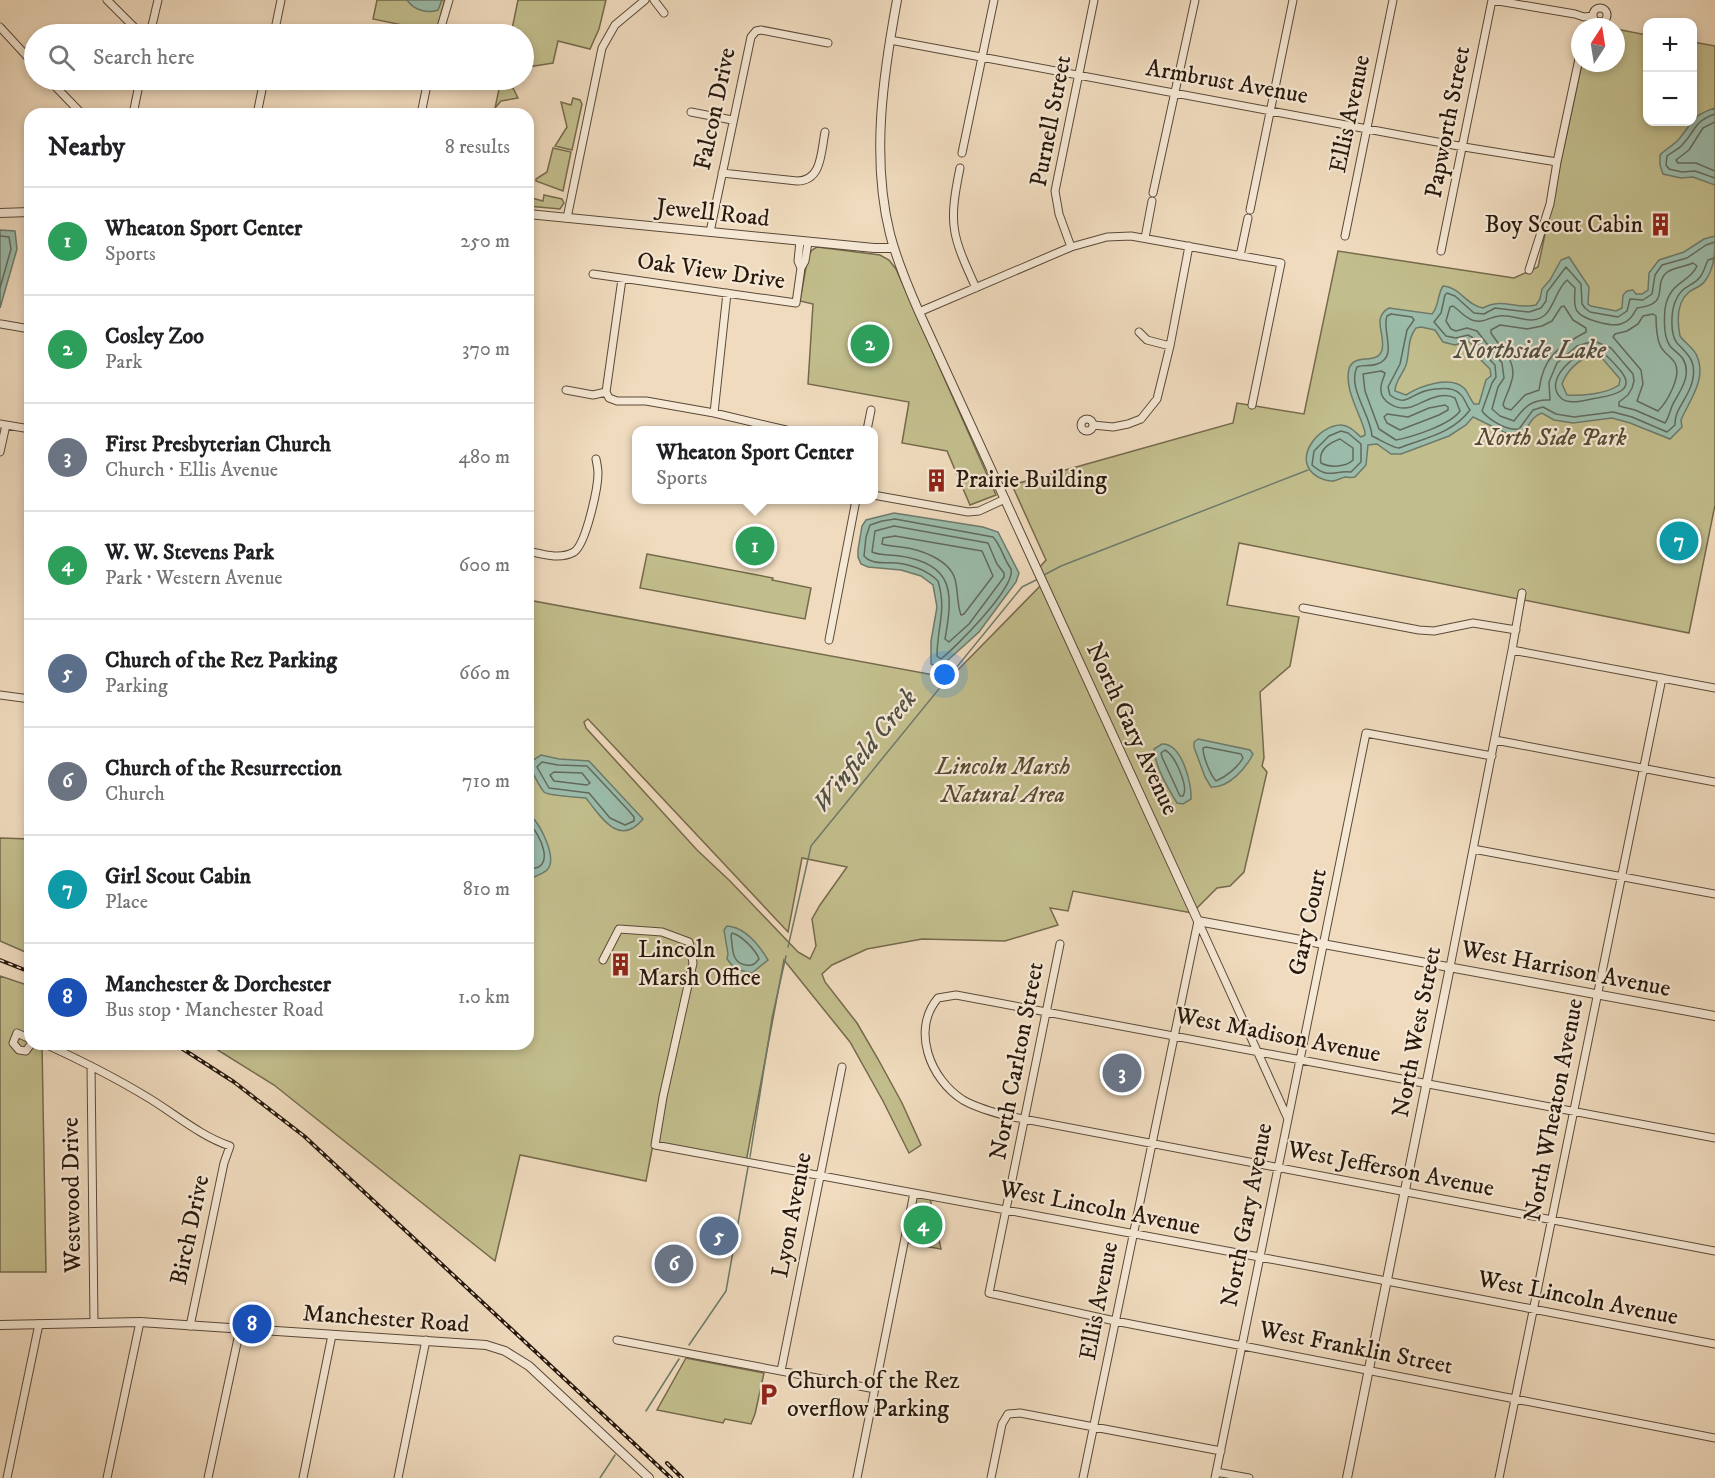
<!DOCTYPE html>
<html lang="en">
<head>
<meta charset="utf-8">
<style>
  body { margin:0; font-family:"IM FELL DW Pica",serif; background:#f6f6f6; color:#202124 }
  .controls { position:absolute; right:18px; top:18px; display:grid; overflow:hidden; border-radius:12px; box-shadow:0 3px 9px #0003 }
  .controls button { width:54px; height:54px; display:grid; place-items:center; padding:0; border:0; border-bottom:2px solid #e0e0e0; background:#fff; color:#202124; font:30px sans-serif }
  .compass { position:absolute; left:1571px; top:18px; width:54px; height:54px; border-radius:50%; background:#fff; box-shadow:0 3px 9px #0003; rotate:12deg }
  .you { position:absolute; left:945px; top:675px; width:21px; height:21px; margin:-15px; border:4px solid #fff; border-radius:50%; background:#1a73e8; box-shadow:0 0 0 9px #1a73e833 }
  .badge { display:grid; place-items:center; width:39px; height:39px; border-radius:50%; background:#8f2418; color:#fff; font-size:20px; font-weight:700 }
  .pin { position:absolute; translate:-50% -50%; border:3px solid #fff; box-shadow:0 2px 6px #0006 }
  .popup { position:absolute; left:632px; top:426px; width:246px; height:78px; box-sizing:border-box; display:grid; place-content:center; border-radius:12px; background:#fff; filter:drop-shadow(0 2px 4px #0005); font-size:20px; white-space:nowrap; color:#757577 }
  .popup b { font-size:22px; color:#202124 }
  .popup::after { content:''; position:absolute; left:50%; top:100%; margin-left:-12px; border:12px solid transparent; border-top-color:#fff }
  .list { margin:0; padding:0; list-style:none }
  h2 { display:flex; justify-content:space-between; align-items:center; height:78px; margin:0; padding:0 24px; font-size:26px }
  h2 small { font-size:20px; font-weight:400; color:#757577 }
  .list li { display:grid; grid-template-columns:39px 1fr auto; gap:18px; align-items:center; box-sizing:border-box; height:108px; padding:0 24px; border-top:2px solid #e0e0e0 }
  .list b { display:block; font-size:22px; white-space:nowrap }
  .list p { margin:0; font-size:20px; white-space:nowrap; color:#757577 }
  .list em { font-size:20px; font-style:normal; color:#757577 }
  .icon { flex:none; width:33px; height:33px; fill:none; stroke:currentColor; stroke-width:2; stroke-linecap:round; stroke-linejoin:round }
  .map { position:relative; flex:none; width:1715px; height:1478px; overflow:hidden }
  .search { position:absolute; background:#fff; box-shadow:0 3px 9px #0003; left:24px; top:24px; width:510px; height:66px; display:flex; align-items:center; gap:15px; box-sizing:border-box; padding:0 21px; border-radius:33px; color:#757577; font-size:22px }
  .panel { position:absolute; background:#fff; box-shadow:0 3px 9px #0003; left:24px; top:108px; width:510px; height:942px; border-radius:18px }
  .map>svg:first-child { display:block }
  .green { fill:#c2bd8c; stroke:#756a4c; stroke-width:1.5; fill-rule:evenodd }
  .water { fill:#9bbcab; stroke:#6d7a6b; stroke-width:1.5; fill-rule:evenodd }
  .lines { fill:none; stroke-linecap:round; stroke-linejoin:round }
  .shore { stroke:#626a5c; stroke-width:1.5 }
  .stream { stroke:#6d7a6b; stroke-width:1.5 }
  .minor-casing { stroke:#5a4938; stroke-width:9 }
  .tertiary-casing { stroke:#5a4938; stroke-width:10 }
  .minor { stroke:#f5e8d5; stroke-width:7 }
  .tertiary { stroke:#f5e8d5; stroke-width:8 }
  .rail-casing { stroke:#28180c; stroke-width:4 }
  .rail { stroke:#f5e8d5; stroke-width:1.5; stroke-dasharray:4.5; stroke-linecap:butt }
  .labels { text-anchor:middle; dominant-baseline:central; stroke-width:4.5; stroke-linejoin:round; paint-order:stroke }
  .street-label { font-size:24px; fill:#28180c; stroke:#f5e8d5 }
  .poi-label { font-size:24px; fill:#28180c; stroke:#f5e8d5; text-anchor:start }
  .park-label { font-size:24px; font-style:italic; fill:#564a32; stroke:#f5e8d5 }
  .water-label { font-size:26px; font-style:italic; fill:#505144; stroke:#f5e8d5 }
</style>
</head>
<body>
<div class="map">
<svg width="1715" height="1478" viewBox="0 0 1715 1478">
  <rect width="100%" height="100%" fill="#f0dbbe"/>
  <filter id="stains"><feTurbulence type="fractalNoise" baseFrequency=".00333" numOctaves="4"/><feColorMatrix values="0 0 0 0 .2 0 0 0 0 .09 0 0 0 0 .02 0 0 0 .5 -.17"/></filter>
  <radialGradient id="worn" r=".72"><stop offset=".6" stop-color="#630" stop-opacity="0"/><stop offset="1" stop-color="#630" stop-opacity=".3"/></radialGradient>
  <path class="green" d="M377 0H445L436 32 373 19Z
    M518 0H606L599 29 590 49 558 41 553 63 528 67 529 65 524 60V34H511Z
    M1616 29 1647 35 1648 122H1692L1693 42 1715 46V505L1689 633 1239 543 1227 605 1299 617 1290 666 1260 692 1264 758 1262 766 1267 772 1244 872 1230 886 1217 888 1192 913 1073 891 1068 911 1050 908 1058 925 1005 941 922 939 867 949 832 965 822 974 825 982 857 1023 878 1059 902 1103 921 1145 909 1153 883 1101 850 1042 784 960 746 1162 653 1144 646 1181 520 1155 495 1261 274 1085 208 1044H528V600L950 678 1044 582 1038 569 1046 560 1012 485 1233 423 1237 403 1304 414 1338 251 1514 278 1538 267 1582 63H1616ZM588 719 788 932 802 858 847 867 820 905 812 919 816 946 810 959 798 952 730 881 697 850 586 728 584 722Z
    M501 80H516L515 86H512L518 98 501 101 495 108Z
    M573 98 580 100 582 104 572 150 555 146 567 127 561 102 571 105Z
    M553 148 571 152 563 191 536 181V179L547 172Z
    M544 195 562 199 564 203 560 209 528 206V197L543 201Z
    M817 247 880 255 889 260 896 269 996 495 970 505 947 451 902 443 909 402 808 384 813 304 800 301 808 256 812 250Z
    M647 554 773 578 772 580 811 588 805 619 640 588Z
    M0 838 30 839V954L0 941Z
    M0 976 30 986V1044H42L46 1272H0Z
    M917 1195 930 1198 941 1249 907 1243Z
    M686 1358 764 1373 755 1414 751 1424 725 1419 723 1423 657 1410Z"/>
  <path class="water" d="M407 0H442L438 10C427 14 414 10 407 0Z
    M1715 108V185L1693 177 1681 178 1663 174 1660 165V155C1666 149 1674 145 1679 139 1694 121 1691 116 1715 108Z
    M0 230 15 231 17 249 0 308Z
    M1715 236C1715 251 1715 268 1705 281 1701 287 1694 288 1689 292 1676 303 1677 321 1680 336 1684 342 1692 347 1696 354 1708 378 1690 399 1681 420L1682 427 1670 439 1630 423 1612 418 1573 423 1554 420 1542 413C1531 416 1529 427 1522 435L1512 436 1473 417 1466 425 1449 436 1401 454H1391L1377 444 1368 445 1366 465 1355 477C1351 478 1348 477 1345 477 1341 478 1336 481 1332 481 1327 481 1322 479 1318 477 1290 461 1318 425 1341 425 1349 425 1355 432 1361 437L1365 435V432C1360 413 1344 389 1349 369 1354 352 1377 366 1382 350 1386 334 1371 318 1389 308L1432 314C1439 307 1437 295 1443 286 1460 287 1466 305 1483 308 1503 297 1515 310 1536 305L1540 299 1542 289 1550 280 1561 260 1569 257 1589 287 1588 304 1591 306 1616 311 1622 308 1623 295 1627 291 1633 290 1636 294H1642L1648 290 1649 273 1659 260 1684 252 1704 239ZM1421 327 1435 330 1443 342 1455 345 1467 341 1471 343 1480 359 1490 369 1491 376 1486 380 1479 404H1474C1470 399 1468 392 1464 388 1450 375 1420 386 1406 395L1395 391C1395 381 1403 374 1406 365 1410 352 1407 339 1416 328ZM1593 354 1602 358 1620 379 1619 385C1607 394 1581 396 1567 395L1562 384C1567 370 1579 360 1593 354Z
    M894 513 983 527 998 532 1019 573 1016 582 979 632 939 668 931 664V641L937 607 933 585 921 576 901 570 868 567 861 564 858 557V550L862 526 866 520Z
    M1198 739 1250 750 1253 754C1246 768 1229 788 1211 787L1205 777 1194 747V742Z
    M1162 744C1182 743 1192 784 1191 799L1183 804 1177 803C1168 788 1155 767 1154 749Z
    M541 755 559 759 589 761 643 819C620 847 602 819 586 798 579 797 548 796 544 792 538 785 534 774 529 766L530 762Z
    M528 817 533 818C541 827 558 859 547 870 544 873 538 875 534 877L528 873Z
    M727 926C745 927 759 945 768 960L752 973 735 969 727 959 728 954 724 930Z"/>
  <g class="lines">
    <path class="shore" d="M1715 114C1693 122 1697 129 1683 144 1679 149 1672 152 1667 156L1666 165 1669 169 1682 172 1695 171 1715 178
      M1715 122 1703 128 1689 150 1676 160 1678 163H1696L1715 171
      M0 236 9 237 11 249 0 288
      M1715 242 1706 245 1687 258 1662 265 1655 275 1652 294 1643 300 1630 299 1627 311 1618 317 1590 312 1585 308 1582 304 1581 284 1566 267 1547 292 1546 301 1541 308 1529 312 1495 308 1484 314 1474 313 1455 296 1447 293 1445 295 1441 313 1434 322 1446 336 1456 338 1468 335 1475 339 1485 355 1495 365 1496 377 1492 383 1482 411C1489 420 1507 431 1519 429L1533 410 1543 407 1556 414 1574 417 1613 412 1632 417 1667 432 1675 425C1674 408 1691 396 1693 378 1696 360 1688 355 1677 343 1670 334 1671 313 1675 302 1681 285 1693 287 1700 277 1704 272 1705 266 1708 260L1715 258
      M1693 263 1697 266C1690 283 1669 281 1665 309 1664 320 1663 336 1670 346 1674 351 1680 354 1683 359 1692 374 1681 390 1674 402 1670 409 1669 418 1665 423L1635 410 1619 406V402L1628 395 1632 388 1634 381 1633 374 1611 348 1594 341 1577 346 1557 363 1549 382 1550 400C1532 399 1524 407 1514 421L1500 416 1492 409 1498 387 1504 378 1502 363 1477 331 1467 328 1456 331 1451 329 1446 321 1450 307 1453 306C1459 310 1464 317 1472 320 1484 324 1488 317 1499 316 1514 313 1530 327 1545 315 1554 307 1556 290 1567 280L1575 288C1575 296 1573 305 1577 311 1583 320 1612 327 1621 324 1630 321 1633 315 1637 308 1671 304 1653 287 1665 274 1671 267 1685 267 1693 263Z
      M1564 306 1573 320 1586 328V332C1558 347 1543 357 1539 390L1525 395 1511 410 1505 408 1503 405C1505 397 1509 391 1511 383 1519 362 1501 349 1491 333V330L1500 325 1527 329 1542 326 1552 321 1561 307Z
      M1391 314 1412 317 1414 320 1407 330 1400 364 1388 387 1390 395C1406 407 1410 395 1425 391 1434 389 1453 386 1460 394 1465 398 1466 405 1470 410 1453 433 1425 438 1399 448 1393 448 1379 439 1372 436 1371 415 1347 388 1357 367 1364 364 1370 367 1377 364 1399 357 1381 330 1387 316Z
      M1653 314 1656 316C1656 326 1656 336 1660 345 1663 353 1671 356 1675 363 1682 376 1667 402 1658 411L1637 401 1643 384 1641 370 1613 337 1615 334 1627 331 1638 324 1643 316Z
      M1594 349C1606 353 1611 360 1619 369 1638 390 1615 395 1597 398 1588 399 1569 406 1561 398 1542 380 1577 351 1594 349Z
      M1381 371 1385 373C1384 378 1381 382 1381 387 1379 402 1398 411 1411 407 1423 403 1441 390 1455 398L1460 411C1450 425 1412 437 1396 440L1379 429 1365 391 1363 374Z
      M1445 405 1448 407V410L1439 415 1400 430 1387 423 1384 417 1387 414 1408 417 1429 408Z
      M1341 431 1348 433 1361 444V462L1351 472C1334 470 1329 480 1312 465L1314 451 1329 436Z
      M1340 439 1353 448V460C1346 467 1330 468 1321 463 1318 450 1329 443 1340 439Z
      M895 519 993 537C1002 547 1003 558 1011 569 1016 587 956 647 941 659L937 656C937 627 947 611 938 581 928 571 912 565 897 563 886 562 872 565 864 556L866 537 870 525 882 521Z
      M894 526 988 543 997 564 1004 573V577L969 624 949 642 945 639C953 594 955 564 900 556 890 554 880 556 872 552L875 531Z
      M895 536 982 551 993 576 964 614 961 615C957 605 958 590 955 579 949 559 919 549 901 547 894 546 888 546 882 544L883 538Z
      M1206 747 1241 754 1243 758C1238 767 1226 777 1216 781 1210 774 1203 757 1203 748Z
      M1165 750C1175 755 1189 787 1183 796H1180L1162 757 1161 753Z
      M542 762 558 765 587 766 629 811 634 817V821L625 825 610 818 589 793 549 788 537 767Z
      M554 772 582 773 590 783 587 785 554 781 550 775Z
      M528 823C541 833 557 872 528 868
      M732 933C741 935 756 950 759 959 755 964 753 966 746 965 731 963 733 948 731 936Z"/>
    <path class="stream" d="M1044 575 1061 566 1308 470
      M788 947 811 846 1022 587 1038 579
      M750 1157 772 1018 786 956
      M689 1345 726 1291 748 1167
      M646 1411 679 1359
      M600 1478 615 1455"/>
    <defs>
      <path id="minor" d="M107 0 141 34
        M654 0 664 13
        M1492 0 1575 14 1584 17 1593 16
        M1593 15a7 7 0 1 1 14 0a7 7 0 1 1-14 0Z
        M0 27 34 64
        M150 34 158 0
        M274 34 281 0
        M439 34 449 0
        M890 40 1464 147 1557 162
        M49 80 82 114
        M691 112 732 120
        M133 114 140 80
        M257 114 264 80
        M421 114 428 80
        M962 153 994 0
        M960 168C948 226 952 235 976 288
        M722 173 797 181C822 181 821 152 825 132
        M1153 193 1195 0
        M1250 210 1293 0
        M567 218 602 48 615 25 645 0
        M528 225 529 214
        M710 232 751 37 756 31 761 30 828 43
        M1345 236 1393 0
        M1145 238 1152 201
        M800 241 798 261 801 268
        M1071 247 1059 214 1055 191 1094 0
        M1441 251 1492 0
        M1240 256 1248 218
        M1529 270 1550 204 1557 162 1580 54
        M593 274 796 303 801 268 805 261 808 242
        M919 312 1071 247 1107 237 1131 236 1281 263 1252 405
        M1 324 30 329
        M1139 332 1147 340 1170 346
        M566 390 593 395 606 392 609 398 617 401H646L714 413 786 430
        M606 392 622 279
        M714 413 727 293
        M1081 425a6 6 0 1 1 12 0a6 6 0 1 1-12 0Z
        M0 424 30 429
        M1093 425 1113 427 1128 424 1141 419 1157 399 1170 346 1189 246
        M867 430 871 410
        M0 452 6 425
        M873 495 968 512 979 511 1005 499
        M528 551C542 554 560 560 574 552 586 544 598 488 598 473 598 469 597 464 596 459
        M1303 608 1419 630 1434 631 1473 623 1516 630
        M829 640 856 500
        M1512 650 1715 688
        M0 695 30 699
        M1495 740 1715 782
        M1473 849 1715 894
        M1198 921 1288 1119 1215 1478
        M1060 944 989 1293 1115 1321 1715 1438
        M603 960 619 929 662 932 689 942 693 963 663 1097 655 1145 1324 1269 1715 1344
        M1450 967 1512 650 1522 593
        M30 1039 17 1033 13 1043 19 1050 26 1051 31 1044
        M45 1044C80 1060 114 1077 147 1097 174 1113 200 1136 230 1146L224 1163 190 1326
        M91 1066 94 1323
        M1288 1119 1366 733 1492 756
        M1715 1138 956 995 938 998C911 1030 930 1079 963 1100 975 1107 989 1111 1003 1115L1715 1251
        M617 1340 875 1389
        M781 1371 842 1067
        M1216 1472 1249 1478
        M7 1478 39 1324
        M107 1478 140 1322
        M208 1478 240 1329
        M303 1478 332 1335
        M398 1478 426 1340
        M857 1478 914 1193
        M991 1478 1002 1424 1008 1414 1020 1413 1221 1451
        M1083 1478 1198 921
        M1499 1478 1662 678"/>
      <path id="tertiary" d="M897 0C883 76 871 158 890 234 897 261 908 287 919 312L1198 921 1715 1016
        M0 213 30 212
        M528 214 874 248H894
        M0 1325 140 1322 486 1345 505 1351 529 1366 649 1478
        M1347 1478 1450 967"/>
    </defs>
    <use href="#minor" class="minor-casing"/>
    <use href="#tertiary" class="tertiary-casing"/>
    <use href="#minor" class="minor"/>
    <use href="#tertiary" class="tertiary"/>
    <defs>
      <path id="rail" d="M0 960 30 972
        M175 1044 234 1082 304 1136 671 1478
        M667 1463 682 1478"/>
    </defs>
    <use href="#rail" class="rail-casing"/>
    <use href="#rail" class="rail"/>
  </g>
  <defs>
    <symbol id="building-bare" viewBox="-9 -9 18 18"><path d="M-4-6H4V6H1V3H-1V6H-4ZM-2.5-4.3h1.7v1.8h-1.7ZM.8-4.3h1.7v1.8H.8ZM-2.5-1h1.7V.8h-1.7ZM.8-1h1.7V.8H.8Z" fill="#8f2418" stroke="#f5e8d5" stroke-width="2.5" paint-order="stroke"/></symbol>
    <symbol id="parking-bare" viewBox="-9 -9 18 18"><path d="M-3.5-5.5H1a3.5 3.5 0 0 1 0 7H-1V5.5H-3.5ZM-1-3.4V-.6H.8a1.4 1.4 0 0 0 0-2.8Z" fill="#8f2418" stroke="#f5e8d5" stroke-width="2.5" paint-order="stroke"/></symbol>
  </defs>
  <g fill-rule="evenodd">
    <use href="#building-bare" x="1644" y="208" width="33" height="33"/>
    <use href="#building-bare" x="920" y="464" width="33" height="33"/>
    <use href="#building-bare" x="604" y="948" width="33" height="33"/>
    <use href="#parking-bare" x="752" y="1378" width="33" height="33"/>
  </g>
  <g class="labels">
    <g class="street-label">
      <text transform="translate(1227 82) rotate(10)">Armbrust Avenue</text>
      <text transform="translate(715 109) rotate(-78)">Falcon Drive</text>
      <text transform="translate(1350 114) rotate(-78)">Ellis Avenue</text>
      <text transform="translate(1051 121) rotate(-79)">Purnell Street</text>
      <text transform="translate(1448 122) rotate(-79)">Papworth Street</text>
      <text transform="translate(713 213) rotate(6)">Jewell Road</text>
      <text transform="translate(711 271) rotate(8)">Oak View Drive</text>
      <text transform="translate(1132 729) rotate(65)">North Gary Avenue</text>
      <text transform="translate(1308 922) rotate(-78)">Gary Court</text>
      <text transform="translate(1566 969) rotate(11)">West Harrison Avenue</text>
      <text transform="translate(1417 1032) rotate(-79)">North West Street</text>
      <text transform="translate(1278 1035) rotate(11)">West Madison Avenue</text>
      <text transform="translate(1017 1061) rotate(-79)">North Carlton Street</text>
      <text transform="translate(1554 1110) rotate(-79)">North Wheaton Avenue</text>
      <text transform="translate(1391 1169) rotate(11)">West Jefferson Avenue</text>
      <text transform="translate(72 1195) rotate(-91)">Westwood Drive</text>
      <text transform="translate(1100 1208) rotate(11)">West Lincoln Avenue</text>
      <text transform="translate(792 1215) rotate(-79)">Lyon Avenue</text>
      <text transform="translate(1247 1215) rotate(-79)">North Gary Avenue</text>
      <text transform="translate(190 1230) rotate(-78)">Birch Drive</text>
      <text transform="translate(1578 1298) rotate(11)">West Lincoln Avenue</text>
      <text transform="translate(1099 1301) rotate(-79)">Ellis Avenue</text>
      <text transform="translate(386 1319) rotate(4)">Manchester Road</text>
      <text transform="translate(1356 1348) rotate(11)">West Franklin Street</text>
    </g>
    <g class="poi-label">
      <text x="1643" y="225" text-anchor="end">Boy Scout Cabin</text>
      <text x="955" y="480">Prairie Building</text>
      <text x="638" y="950">Lincoln<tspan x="638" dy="28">Marsh Office</tspan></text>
      <text x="787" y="1381">Church of the Rez<tspan x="787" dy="28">overflow Parking</tspan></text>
    </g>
    <g class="park-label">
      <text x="1551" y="438">North Side Park</text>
      <text x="1003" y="767">Lincoln Marsh<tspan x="1003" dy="28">Natural Area</tspan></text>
    </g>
    <g class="water-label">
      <text x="1530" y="350">Northside Lake</text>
      <text transform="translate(865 751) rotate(-51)">Winfield Creek</text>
    </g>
  </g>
  <rect width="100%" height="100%" filter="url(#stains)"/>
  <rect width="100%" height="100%" fill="url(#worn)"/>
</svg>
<div class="controls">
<button>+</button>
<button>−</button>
</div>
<svg class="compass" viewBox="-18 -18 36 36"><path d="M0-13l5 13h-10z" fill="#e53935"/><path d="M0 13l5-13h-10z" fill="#757577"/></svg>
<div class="you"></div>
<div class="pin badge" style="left:755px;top:546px;background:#2e9e5b">1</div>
<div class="popup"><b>Wheaton Sport Center</b>Sports</div>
<div class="pin badge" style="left:870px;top:344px;background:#2e9e5b">2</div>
<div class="pin badge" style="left:1122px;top:1073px;background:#6b7280">3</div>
<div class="pin badge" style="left:923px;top:1225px;background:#2e9e5b">4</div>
<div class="pin badge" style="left:719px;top:1236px;background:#5c6f8a">5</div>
<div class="pin badge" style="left:674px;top:1264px;background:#6b7280">6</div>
<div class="pin badge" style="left:1679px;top:541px;background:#0f9aa8">7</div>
<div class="pin badge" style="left:252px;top:1324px;background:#1a4fb4">8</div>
<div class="search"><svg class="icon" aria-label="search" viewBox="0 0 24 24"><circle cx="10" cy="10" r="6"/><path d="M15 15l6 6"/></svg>Search here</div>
<section class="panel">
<h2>Nearby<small>8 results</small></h2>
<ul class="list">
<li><span class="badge" style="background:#2e9e5b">1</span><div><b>Wheaton Sport Center</b><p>Sports</p></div><em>250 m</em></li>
<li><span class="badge" style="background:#2e9e5b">2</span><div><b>Cosley Zoo</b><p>Park</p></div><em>370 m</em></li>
<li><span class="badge" style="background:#6b7280">3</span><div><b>First Presbyterian Church</b><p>Church · Ellis Avenue</p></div><em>480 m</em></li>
<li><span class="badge" style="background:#2e9e5b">4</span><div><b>W. W. Stevens Park</b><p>Park · Western Avenue</p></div><em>600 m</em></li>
<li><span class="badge" style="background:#5c6f8a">5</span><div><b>Church of the Rez Parking</b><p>Parking</p></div><em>660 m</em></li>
<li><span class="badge" style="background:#6b7280">6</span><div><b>Church of the Resurrection</b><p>Church</p></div><em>710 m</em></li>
<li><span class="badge" style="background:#0f9aa8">7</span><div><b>Girl Scout Cabin</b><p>Place</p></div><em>810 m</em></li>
<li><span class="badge" style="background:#1a4fb4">8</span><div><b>Manchester &amp; Dorchester</b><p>Bus stop · Manchester Road</p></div><em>1.0 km</em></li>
</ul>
</section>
</div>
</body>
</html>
